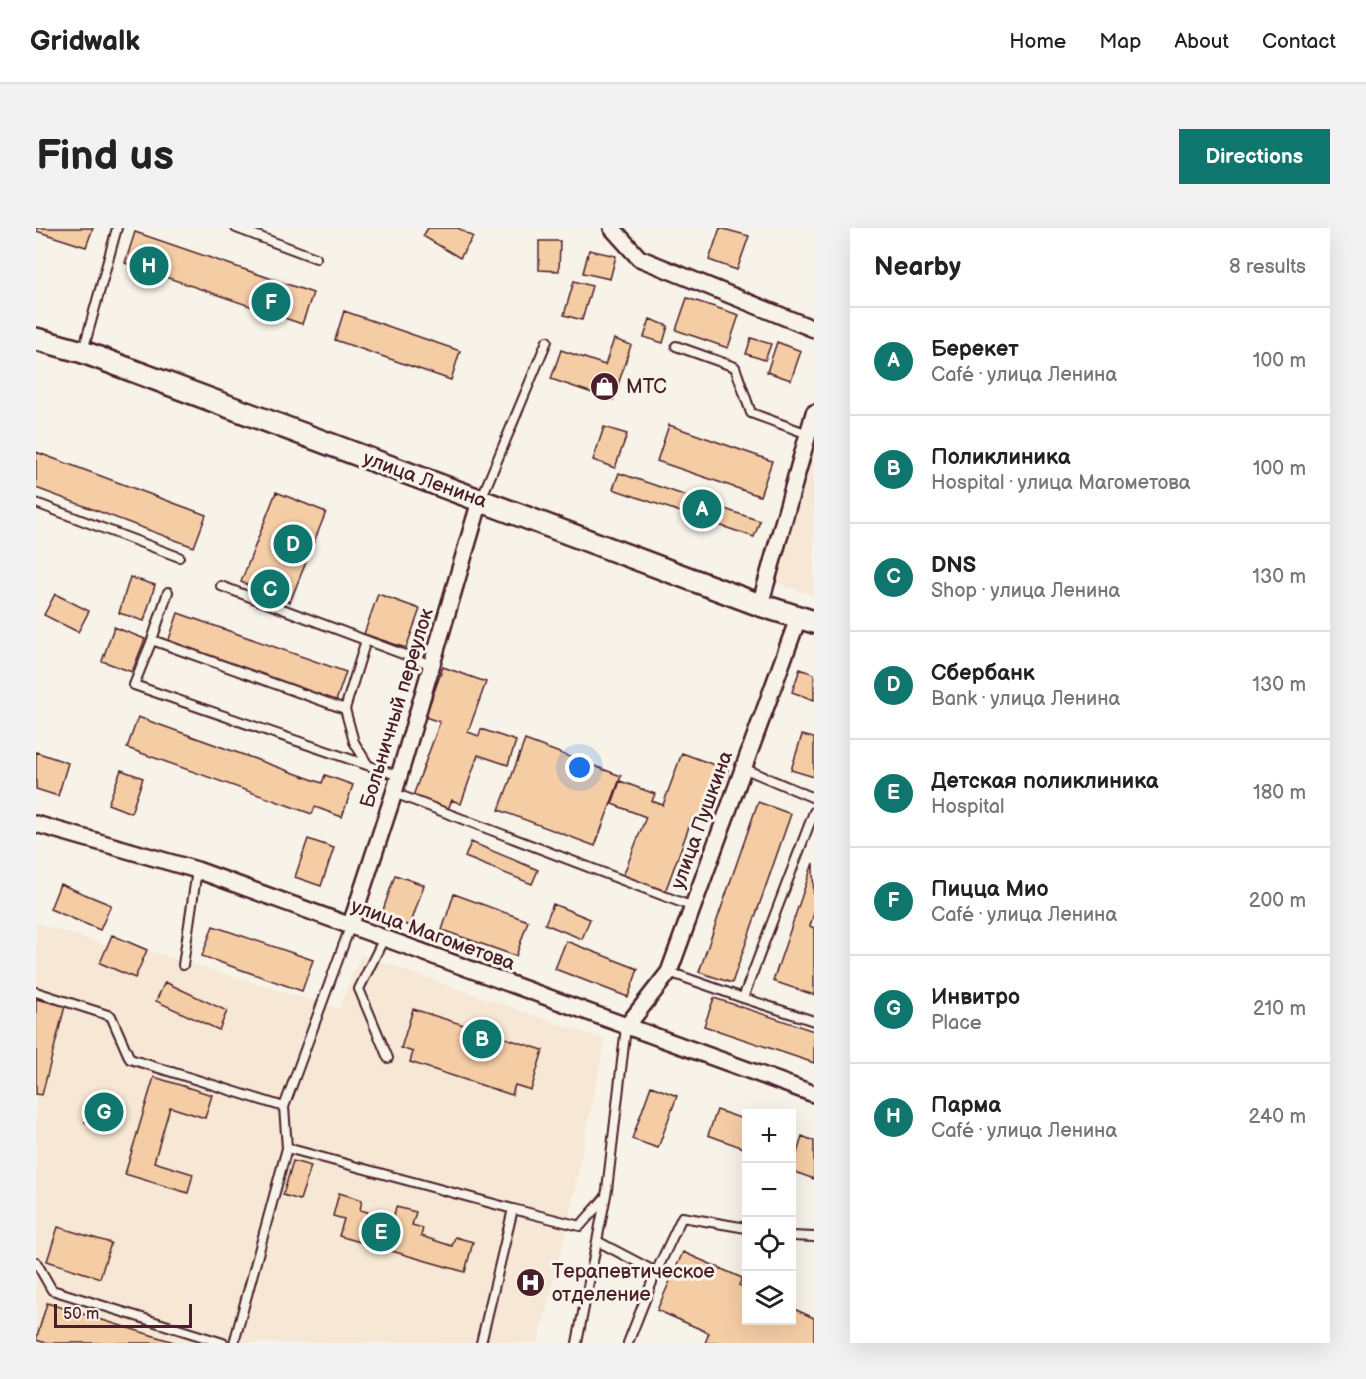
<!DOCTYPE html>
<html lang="en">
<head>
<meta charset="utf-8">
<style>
  body { margin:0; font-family:"Balsamiq Sans",sans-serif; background:#f2f2f2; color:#222 }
  .controls { position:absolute; right:18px; bottom:18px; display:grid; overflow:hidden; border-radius:0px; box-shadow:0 6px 24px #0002 }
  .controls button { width:54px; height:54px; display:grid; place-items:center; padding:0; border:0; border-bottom:2px solid #e0e0e0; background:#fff; color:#222; font:30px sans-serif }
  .scale { position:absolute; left:18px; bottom:15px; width:138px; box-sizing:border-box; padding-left:6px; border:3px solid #4a1f2b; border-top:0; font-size:16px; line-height:21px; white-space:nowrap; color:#4a1f2b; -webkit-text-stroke:4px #f7f3e8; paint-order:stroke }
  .you { position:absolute; left:544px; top:540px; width:21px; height:21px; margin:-15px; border:4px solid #fff; border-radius:50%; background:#1a73e8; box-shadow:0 0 0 9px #1a73e833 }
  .badge { display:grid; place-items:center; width:39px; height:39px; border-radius:50%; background:#0f766e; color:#fff; font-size:20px; font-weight:700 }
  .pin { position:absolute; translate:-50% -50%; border:3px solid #fff; box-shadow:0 2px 6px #0006 }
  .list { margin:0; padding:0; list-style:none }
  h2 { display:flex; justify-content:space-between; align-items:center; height:78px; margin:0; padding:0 24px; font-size:26px }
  h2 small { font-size:20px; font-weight:400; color:#767676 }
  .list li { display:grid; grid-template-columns:39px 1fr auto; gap:18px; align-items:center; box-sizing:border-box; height:108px; padding:0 24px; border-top:2px solid #e0e0e0 }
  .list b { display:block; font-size:22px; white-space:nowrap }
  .list p { margin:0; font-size:20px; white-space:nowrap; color:#767676 }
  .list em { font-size:20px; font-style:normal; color:#767676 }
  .icon { flex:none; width:33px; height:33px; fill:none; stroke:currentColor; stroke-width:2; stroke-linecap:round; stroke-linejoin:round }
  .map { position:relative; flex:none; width:778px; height:1115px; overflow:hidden; border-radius:0px }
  header { display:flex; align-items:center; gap:36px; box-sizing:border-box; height:84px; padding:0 30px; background:#fff; border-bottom:2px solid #e0e0e0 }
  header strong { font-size:28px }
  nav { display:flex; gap:33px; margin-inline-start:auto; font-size:21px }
  .intro { display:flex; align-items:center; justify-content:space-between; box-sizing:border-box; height:144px; padding:0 36px }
  h1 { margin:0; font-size:42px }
  .button { padding:15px 27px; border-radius:0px; background:#0f766e; color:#fff; font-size:21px; font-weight:700 }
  main { display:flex; gap:36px; padding:0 36px }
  aside { flex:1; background:#fff; border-radius:0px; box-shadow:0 6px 24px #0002 }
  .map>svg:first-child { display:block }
  .built { fill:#f6e8d4 }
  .building { fill:#f5cda5; stroke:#4a1f2b; stroke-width:1.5 }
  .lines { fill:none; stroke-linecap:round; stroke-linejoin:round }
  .lane-casing { stroke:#4a1f2b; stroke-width:12 }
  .street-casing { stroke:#4a1f2b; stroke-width:20 }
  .secondary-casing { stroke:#4a1f2b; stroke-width:26 }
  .lane { stroke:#f7f3e8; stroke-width:8 }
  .street { stroke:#f7f3e8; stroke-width:15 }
  .secondary { stroke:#f7f3e8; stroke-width:21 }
  .labels { text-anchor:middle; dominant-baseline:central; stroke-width:6; stroke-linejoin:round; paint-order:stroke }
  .poi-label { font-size:20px; fill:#4a1f2b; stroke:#f7f3e8; text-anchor:start }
  .street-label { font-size:20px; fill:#4a1f2b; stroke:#f7f3e8 }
</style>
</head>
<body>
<header>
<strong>Gridwalk</strong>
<nav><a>Home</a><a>Map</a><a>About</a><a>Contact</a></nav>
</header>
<div class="intro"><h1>Find us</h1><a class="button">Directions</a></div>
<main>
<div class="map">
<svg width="778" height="1115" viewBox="0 0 778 1115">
  <rect width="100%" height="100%" fill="#f7f3e8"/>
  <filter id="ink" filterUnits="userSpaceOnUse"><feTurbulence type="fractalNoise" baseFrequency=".0167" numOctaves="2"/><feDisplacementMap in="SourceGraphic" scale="12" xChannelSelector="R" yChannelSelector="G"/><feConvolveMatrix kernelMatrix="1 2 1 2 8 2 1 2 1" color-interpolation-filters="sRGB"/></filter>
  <g filter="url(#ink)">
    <path class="built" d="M778 210V368L730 351Z
      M0 695 71 717 76 707 111 722 303 781 325 727 569 812 530 1004 502 1115H0Z"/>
    <path class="building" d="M0 0H57L50 19 0 3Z
      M392 0H422L437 9 424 30 387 8Z
      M684 0 713 8 701 42 673 32Z
      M99 4 277 65 266 96 89 35Z
      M503 13H524L523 43 503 42Z
      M553 22 580 28 574 51 547 45Z
      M538 53 556 58 546 92 528 87Z
      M651 70 703 87 692 120 640 102Z
      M308 83 424 123 415 152 299 112Z
      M614 91 632 98 627 115 608 109Z
      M715 110 735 116 729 132 710 126Z
      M578 111 595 117 577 172 515 151 525 122 569 137Z
      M741 114 765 123 755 152 731 144Z
      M633 197 736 233 724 268 621 233Z
      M568 199 591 206 579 240 557 232Z
      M0 224 170 287 158 319 0 260Z
      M583 245 724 293 718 309 577 261Z
      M240 264 290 284 254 374 205 354Z
      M94 349 119 357 108 393 83 385Z
      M19 366 53 383 42 404 8 387Z
      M342 366 384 381 370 420 328 406Z
      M142 385 310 444 299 476 131 417Z
      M78 399 109 411 96 444 66 433Z
      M407 439 450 454 432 504 443 508 445 501 480 513 472 537 442 527 425 576 416 572 412 581 377 568 404 494 389 489Z
      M764 441 778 446V472L756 464Z
      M102 489 286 555 289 547 317 557 306 589 279 579 276 586 91 520Z
      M766 507 778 510V549L755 542Z
      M489 512 585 548 559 618 463 582Z
      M0 524 32 535 22 568 0 561Z
      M646 525 692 542 673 594 657 588 629 664 587 648 610 589 576 576 584 553 619 566 616 573 627 577Z
      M85 542 107 550 95 585 72 576Z
      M722 574 755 586 696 755 663 744Z
      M272 611 298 620 285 658 259 649Z
      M435 614 502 642 496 656 429 629Z
      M777 635 778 685 774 698 778 700V767L737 753Z
      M359 647 388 657 374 698 345 688Z
      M24 656 75 677 64 702 14 681Z
      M418 666 492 693 480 728 406 702Z
      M517 676 554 691 546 711 509 696Z
      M177 698 277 732 266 763 166 728Z
      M76 707 111 722 99 750 64 735Z
      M530 713 602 741 592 769 519 741Z
      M129 754 191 783 183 802 120 773Z
      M678 770 778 803V835L668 798Z
      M0 771 29 778 6 867 0 866Z
      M377 781 507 822 495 862 479 857 476 867 374 834 377 824 365 820Z
      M118 849 176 867 169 890 134 879 118 934 157 946 152 965 89 946Z
      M615 858 641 868 622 920 596 911Z
      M59 865 86 874 76 903 49 894Z
      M681 882 710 892V921L672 907Z
      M766 908 778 913V951L756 943Z
      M257 933 275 938 264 972 247 967Z
      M303 965 326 972 324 982 332 984 330 990 348 995 349 989 357 991 360 979 380 984 376 997 387 1000 385 1008 416 1018 419 1009 437 1014 429 1044 303 1008 308 991 297 988Z
      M22 999 75 1015 64 1050 11 1033Z
      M647 1024 706 1050 703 1057 710 1060V1092H756V1080L778 1090V1115H669L673 1105 621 1082Z
      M11 1075 141 1115H10L0 1112Z"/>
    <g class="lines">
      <defs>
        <path id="lane" d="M200 0 280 30
          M640 118 699 139 715 185 772 206
          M47 123 81 0
          M445 271 511 113
          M0 275 143 329
          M185 358 396 437
          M132 364 116 412 309 481 330 412
          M116 412 98 457 363 548
          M309 481 318 514 332 537
          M707 540 778 570
          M358 565 657 679
          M348 710 323 761 352 830
          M147 737 161 642
          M633 744 707 770 778 584
          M0 764 75 788 94 831 248 879
          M707 770 778 793
          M251 920 477 981
          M756 1008 778 1009
          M561 1013 620 1044 646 989 710 1000
          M0 1034 16 1062 187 1115
          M198 1115 251 920 248 879 314 699
          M445 1115 477 981 544 998 568 971
          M541 1115 571 962 590 799
          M592 1115 620 1044"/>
        <path id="street" d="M576 0 603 30 778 101
          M724 377 778 185
          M0 596 161 642 778 866
          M314 699 358 565 444 273
          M590 799 633 744 763 388"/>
        <path id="secondary" d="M0 111 47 124 724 377 778 394"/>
      </defs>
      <use href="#lane" class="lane-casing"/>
      <use href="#street" class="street-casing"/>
      <use href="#secondary" class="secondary-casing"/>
      <use href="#lane" class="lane"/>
      <use href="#street" class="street"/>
      <use href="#secondary" class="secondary"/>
    </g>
  </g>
  <defs>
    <symbol id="shop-disc" viewBox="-11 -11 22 22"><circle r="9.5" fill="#4a1f2b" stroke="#f7f3e8"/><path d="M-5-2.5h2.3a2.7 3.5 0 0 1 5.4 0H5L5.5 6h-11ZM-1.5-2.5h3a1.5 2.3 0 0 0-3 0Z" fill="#fff"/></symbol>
    <symbol id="hospital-disc" viewBox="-11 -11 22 22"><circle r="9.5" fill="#4a1f2b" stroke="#f7f3e8"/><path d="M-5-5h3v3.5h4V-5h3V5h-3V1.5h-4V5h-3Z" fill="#fff"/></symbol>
  </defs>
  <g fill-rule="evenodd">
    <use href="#shop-disc" x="552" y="142" width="33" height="33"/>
    <use href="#hospital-disc" x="478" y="1038" width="33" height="33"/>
  </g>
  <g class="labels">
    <g class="poi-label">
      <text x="590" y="159">МТС</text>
      <text x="516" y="1044">Терапевтическое<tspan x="516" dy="23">отделение</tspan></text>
    </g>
    <g class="street-label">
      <text transform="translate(389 252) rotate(20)">улица Ленина</text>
      <text transform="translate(361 480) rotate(-73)">Больничный переулок</text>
      <text transform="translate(666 592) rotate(-70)">улица Пушкина</text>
      <text transform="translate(397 707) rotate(20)">улица Магометова</text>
    </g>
  </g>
</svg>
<div class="controls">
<button>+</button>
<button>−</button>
<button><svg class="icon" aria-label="locate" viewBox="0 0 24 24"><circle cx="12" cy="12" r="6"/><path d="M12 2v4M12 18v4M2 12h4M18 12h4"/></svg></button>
<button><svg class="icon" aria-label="layers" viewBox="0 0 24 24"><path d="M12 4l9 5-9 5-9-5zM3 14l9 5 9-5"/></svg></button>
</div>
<div class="scale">50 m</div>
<div class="you"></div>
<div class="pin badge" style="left:666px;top:281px">A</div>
<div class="pin badge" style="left:446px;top:811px">B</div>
<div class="pin badge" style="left:234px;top:361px">C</div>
<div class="pin badge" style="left:257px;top:316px">D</div>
<div class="pin badge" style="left:345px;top:1004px">E</div>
<div class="pin badge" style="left:235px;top:74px">F</div>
<div class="pin badge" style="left:68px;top:884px">G</div>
<div class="pin badge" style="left:113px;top:38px">H</div>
</div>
<aside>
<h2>Nearby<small>8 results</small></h2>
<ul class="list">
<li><span class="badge">A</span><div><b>Берекет</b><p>Café · улица Ленина</p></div><em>100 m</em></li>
<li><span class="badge">B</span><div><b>Поликлиника</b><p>Hospital · улица Магометова</p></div><em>100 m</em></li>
<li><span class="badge">C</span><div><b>DNS</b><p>Shop · улица Ленина</p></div><em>130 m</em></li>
<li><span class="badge">D</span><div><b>Сбербанк</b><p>Bank · улица Ленина</p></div><em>130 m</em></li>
<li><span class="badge">E</span><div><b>Детская поликлиника</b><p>Hospital</p></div><em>180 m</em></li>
<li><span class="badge">F</span><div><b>Пицца Мио</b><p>Café · улица Ленина</p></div><em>200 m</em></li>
<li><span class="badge">G</span><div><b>Инвитро</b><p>Place</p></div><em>210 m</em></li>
<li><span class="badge">H</span><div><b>Парма</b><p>Café · улица Ленина</p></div><em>240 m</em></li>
</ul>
</aside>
</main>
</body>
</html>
